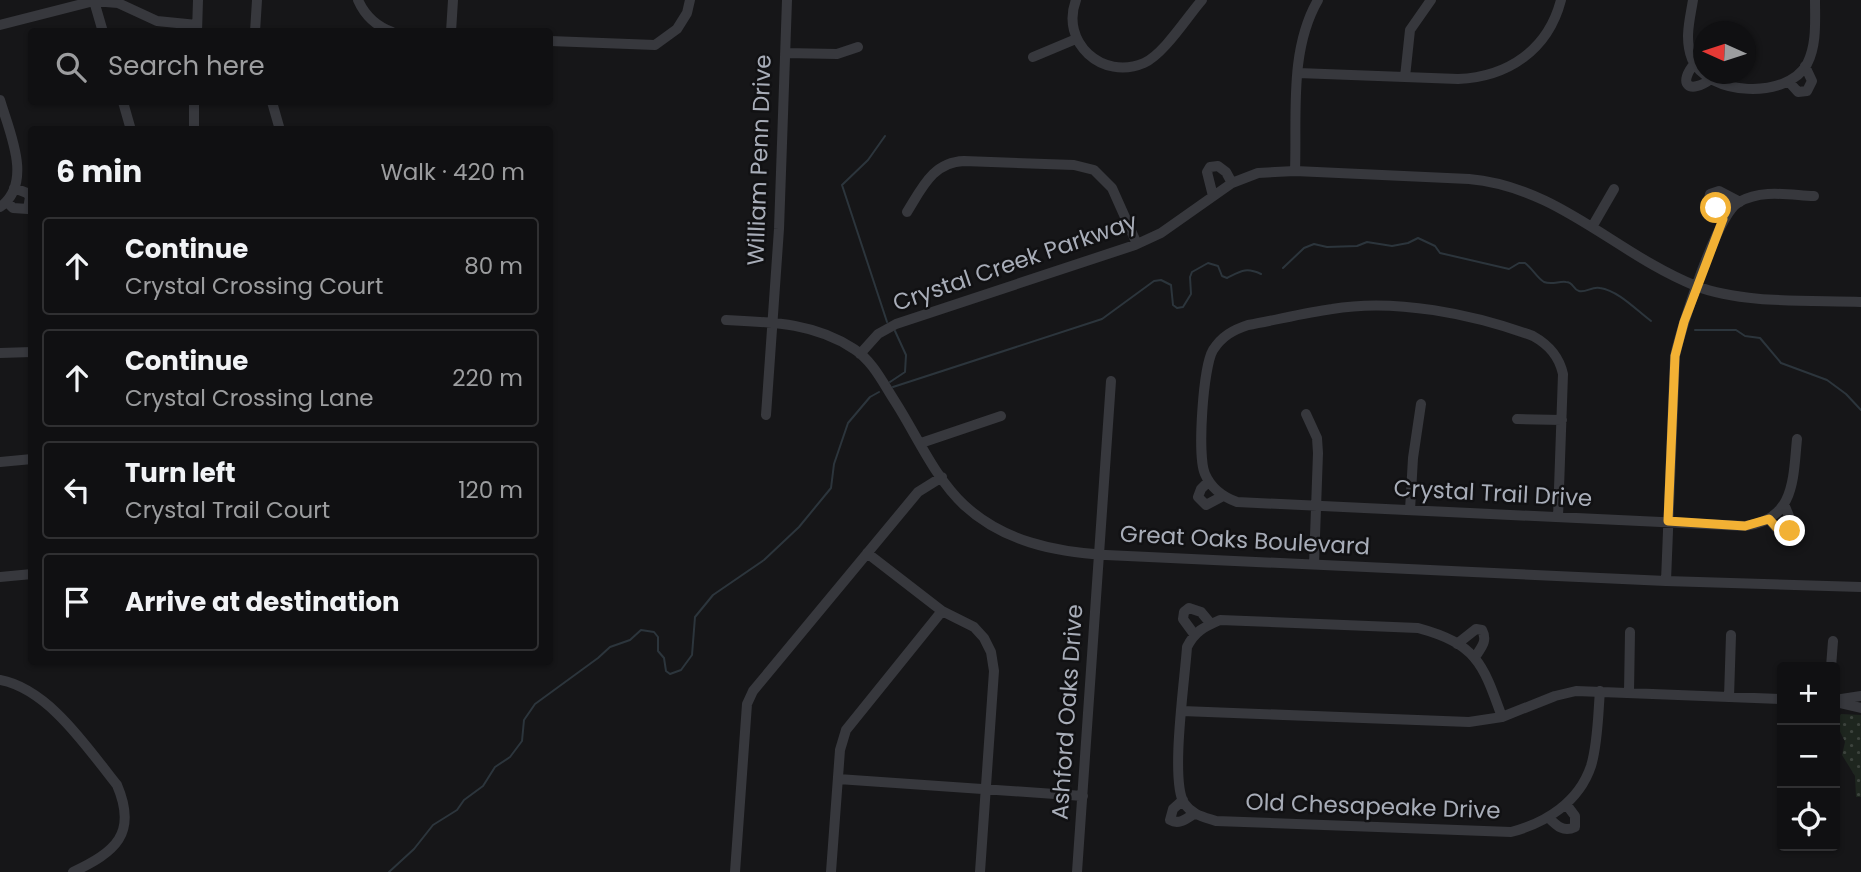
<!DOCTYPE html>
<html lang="en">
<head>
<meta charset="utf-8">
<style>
  body { margin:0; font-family:Poppins,sans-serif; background:#1e1e20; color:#f1f3f6 }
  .controls { position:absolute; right:21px; bottom:21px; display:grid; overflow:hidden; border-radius:7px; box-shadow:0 2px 5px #0004 }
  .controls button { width:63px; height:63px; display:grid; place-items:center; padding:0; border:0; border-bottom:2px solid #303032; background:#101012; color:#f1f3f6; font:35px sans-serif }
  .compass { position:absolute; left:1693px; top:21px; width:63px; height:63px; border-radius:50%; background:#101012; box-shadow:0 2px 5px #0004; rotate:273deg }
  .stop { position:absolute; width:21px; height:21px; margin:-16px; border:5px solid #f2b134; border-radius:50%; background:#fff }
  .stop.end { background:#f2b134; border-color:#fff; box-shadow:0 2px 7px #0008 }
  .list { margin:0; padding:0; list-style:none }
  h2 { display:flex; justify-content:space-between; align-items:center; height:91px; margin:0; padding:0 28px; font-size:30px }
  h2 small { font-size:23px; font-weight:400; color:#9c9d9f }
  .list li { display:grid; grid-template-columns:46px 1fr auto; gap:21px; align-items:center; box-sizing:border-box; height:98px; margin:0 14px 14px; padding:0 14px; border:2px solid #303032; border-radius:7px }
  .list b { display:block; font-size:26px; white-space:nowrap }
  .list p { margin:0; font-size:23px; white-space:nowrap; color:#9c9d9f }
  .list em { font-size:23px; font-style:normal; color:#9c9d9f }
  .icon { flex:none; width:38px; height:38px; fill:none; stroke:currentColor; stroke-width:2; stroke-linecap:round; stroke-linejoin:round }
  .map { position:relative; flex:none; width:1861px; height:872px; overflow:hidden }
  .search { position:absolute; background:#101012; box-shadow:0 2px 5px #0004; left:28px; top:28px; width:525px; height:77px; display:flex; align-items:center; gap:18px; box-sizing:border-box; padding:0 24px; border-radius:7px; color:#9c9d9f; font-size:26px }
  .panel { position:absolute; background:#101012; box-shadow:0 2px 5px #0004; left:28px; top:126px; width:525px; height:539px; border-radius:7px }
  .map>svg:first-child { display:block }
  .park { fill:url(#park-dots) }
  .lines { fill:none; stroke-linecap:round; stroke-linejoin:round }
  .stream { stroke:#2c353c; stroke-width:2 }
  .minor { stroke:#37383d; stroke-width:10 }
  .route { stroke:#f2b134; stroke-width:9 }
  .labels { text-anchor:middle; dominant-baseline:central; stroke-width:5; stroke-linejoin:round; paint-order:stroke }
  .street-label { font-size:23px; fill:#a8adb8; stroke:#111113 }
</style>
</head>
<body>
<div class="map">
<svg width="1861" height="872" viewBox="0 0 1861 872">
  <defs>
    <pattern id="park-dots" width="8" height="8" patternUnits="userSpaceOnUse" patternTransform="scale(1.75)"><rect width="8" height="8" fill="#1e261f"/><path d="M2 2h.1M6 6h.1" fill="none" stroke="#3c433d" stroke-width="1.8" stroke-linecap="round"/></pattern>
  </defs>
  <rect width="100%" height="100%" fill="#161618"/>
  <path class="park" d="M1841 714 1861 715V797H1856L1855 776 1842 755 1845 742C1841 732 1833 724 1841 714Z"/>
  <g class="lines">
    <path class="stream" d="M885 136 868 160 842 185 887 322
      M1283 268 1304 248 1314 244 1327 247 1357 246 1367 242 1392 246 1408 243 1418 238 1435 246 1440 253 1509 269 1519 263H1525C1532 268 1537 278 1544 282 1552 285 1559 281 1566 282 1574 282 1572 289 1579 291 1586 293 1592 286 1600 288 1619 291 1636 310 1651 321
      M1695 330H1736L1745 336 1760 338 1781 363 1827 380 1846 394 1861 410
      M890 382 905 372 906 355 895 331
      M893 387 1102 319 1154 281 1161 280 1171 285 1173 305 1177 308 1183 307 1191 294 1190 277 1192 272 1208 263 1218 266 1222 276 1227 278C1241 271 1246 267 1261 274
      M389 872 414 849 433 825 457 810 464 800 483 786 495 767 510 757 522 741 524 720 535 704 598 658 610 647 630 640 641 630 654 632 658 637V651L664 658 666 671 670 674 681 670 692 655 695 617 713 595 764 560 799 527 831 488 834 464 848 423 870 397 879 392"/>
    <path class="minor" d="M358 0C365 16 376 26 392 32
      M1076 0C1060 42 1102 81 1144 63 1164 54 1187 17 1202 0
      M1693 0C1690 19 1684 39 1692 59 1708 96 1787 100 1807 64 1817 45 1815 21 1815 0
      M94 1 103 32
      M0 25 94 1 118 3 157 21 197 25
      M197 32 198 0
      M255 32 257 0
      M451 32 453 0
      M550 41 655 45 677 29 687 13 690 0
      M785 53 837 54 858 47
      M1033 57 1076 39
      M1695 63C1677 84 1689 95 1711 79
      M1298 73 1458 79C1508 77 1548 50 1561 0
      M1405 77 1410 30 1431 0
      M1789 82 1798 92 1807 91 1812 81 1805 66
      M0 100C9 131 34 183 0 207
      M123 102 131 130
      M194 102V130
      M272 102 280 130
      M1295 171C1297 115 1289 50 1318 0
      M1213 196 1207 172 1210 167 1218 166 1226 172 1232 183
      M7 202 13 208 28 209 30 197 27 193 14 188
      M907 212C922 188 933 162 964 161L1074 165 1094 170 1112 188 1137 244
      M1723 219 1709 199 1710 194 1719 191 1740 202
      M1592 227 1614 189
      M726 320C772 322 815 323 854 349 873 361 884 385 896 403 917 436 935 478 964 505 1003 541 1054 552 1106 555L1666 581 1861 587
      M0 353 32 352
      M860 354 878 334 896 324 1135 245 1161 233 1232 183 1258 173 1295 171 1469 179C1559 187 1616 254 1696 286 1742 304 1811 300 1861 302
      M1306 414 1317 438 1318 453 1314 564
      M766 415 779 229 787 0
      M1517 419 1562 420
      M921 443 1001 416
      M0 462 32 459
      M1208 482 1201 489 1198 497 1206 505 1223 496
      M1410 510 1413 458 1421 404
      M1558 517 1563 374C1559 356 1549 345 1533 336 1473 314 1395 298 1332 309 1304 313 1276 320 1248 325 1233 330 1222 336 1213 350 1203 367 1197 456 1205 474 1211 488 1223 497 1237 502L1745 526C1795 520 1793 479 1797 439
      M1769 519 1777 529 1790 531 1793 526 1784 504
      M867 553 942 611 974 627 984 638 991 652 994 671 980 872
      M0 577 32 574
      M1666 581 1675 356C1681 328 1717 214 1739 202 1762 189 1789 195 1814 196
      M1194 634 1183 619 1184 612 1189 608 1201 612 1211 624
      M1457 644 1476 629 1482 630C1488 641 1481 648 1475 657
      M1831 667 1833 641
      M0 680C49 689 88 749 117 785 138 834 115 852 73 872
      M1629 692 1630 632
      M1729 697 1731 635
      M1835 700 1861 696
      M1835 702 1861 708
      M1182 711 1469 722 1502 717 1555 696 1576 691 1782 699
      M1502 717C1483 664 1477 644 1418 628L1220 620C1204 627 1195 631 1187 647 1185 679 1170 780 1184 803 1192 815 1204 817 1216 821L1511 832C1546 823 1579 802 1591 766 1598 743 1598 714 1600 691
      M838 779 1083 796
      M1183 800 1173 809 1170 820C1179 825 1186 819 1194 814
      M1548 817C1556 825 1563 833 1575 827V816L1566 804
      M735 872 747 704 753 691 918 492 942 477
      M831 872 840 750 846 730 942 611
      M1077 872 1111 381"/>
  </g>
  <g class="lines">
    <path class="route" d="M1716 208 1723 219 1684 322 1675 356 1668 521 1745 526 1769 519 1777 528 1790 531"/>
  </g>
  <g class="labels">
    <g class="street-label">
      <text transform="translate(759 160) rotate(-88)">William Penn Drive</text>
      <text transform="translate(1015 262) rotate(-19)">Crystal Creek Parkway</text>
      <text transform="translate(1493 493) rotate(3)">Crystal Trail Drive</text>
      <text transform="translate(1245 540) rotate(3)">Great Oaks Boulevard</text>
      <text transform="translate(1067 712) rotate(-86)">Ashford Oaks Drive</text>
      <text transform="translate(1373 806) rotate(2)">Old Chesapeake Drive</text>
    </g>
  </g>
</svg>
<div class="controls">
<button>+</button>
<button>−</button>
<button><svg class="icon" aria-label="locate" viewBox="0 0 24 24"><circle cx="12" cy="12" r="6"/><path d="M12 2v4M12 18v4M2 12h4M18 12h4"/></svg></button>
</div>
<svg class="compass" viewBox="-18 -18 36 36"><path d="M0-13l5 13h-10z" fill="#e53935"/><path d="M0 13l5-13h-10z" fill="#9c9d9f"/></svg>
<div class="stop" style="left:1716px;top:208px"></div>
<div class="stop end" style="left:1790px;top:531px"></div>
<div class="search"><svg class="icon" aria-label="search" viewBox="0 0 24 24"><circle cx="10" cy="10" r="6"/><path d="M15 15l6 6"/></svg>Search here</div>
<section class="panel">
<h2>6 min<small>Walk · 420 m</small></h2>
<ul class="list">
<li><svg class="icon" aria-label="ahead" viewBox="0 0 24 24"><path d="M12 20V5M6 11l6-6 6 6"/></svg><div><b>Continue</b><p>Crystal Crossing Court</p></div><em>80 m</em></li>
<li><svg class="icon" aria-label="ahead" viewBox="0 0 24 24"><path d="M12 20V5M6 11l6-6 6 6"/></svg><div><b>Continue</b><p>Crystal Crossing Lane</p></div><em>220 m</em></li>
<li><svg class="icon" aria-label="left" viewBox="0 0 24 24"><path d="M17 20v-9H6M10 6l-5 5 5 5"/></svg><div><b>Turn left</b><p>Crystal Trail Court</p></div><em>120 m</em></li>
<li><svg class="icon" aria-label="arrive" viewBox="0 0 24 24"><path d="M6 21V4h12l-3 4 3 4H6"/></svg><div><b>Arrive at destination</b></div></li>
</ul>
</section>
</div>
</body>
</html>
